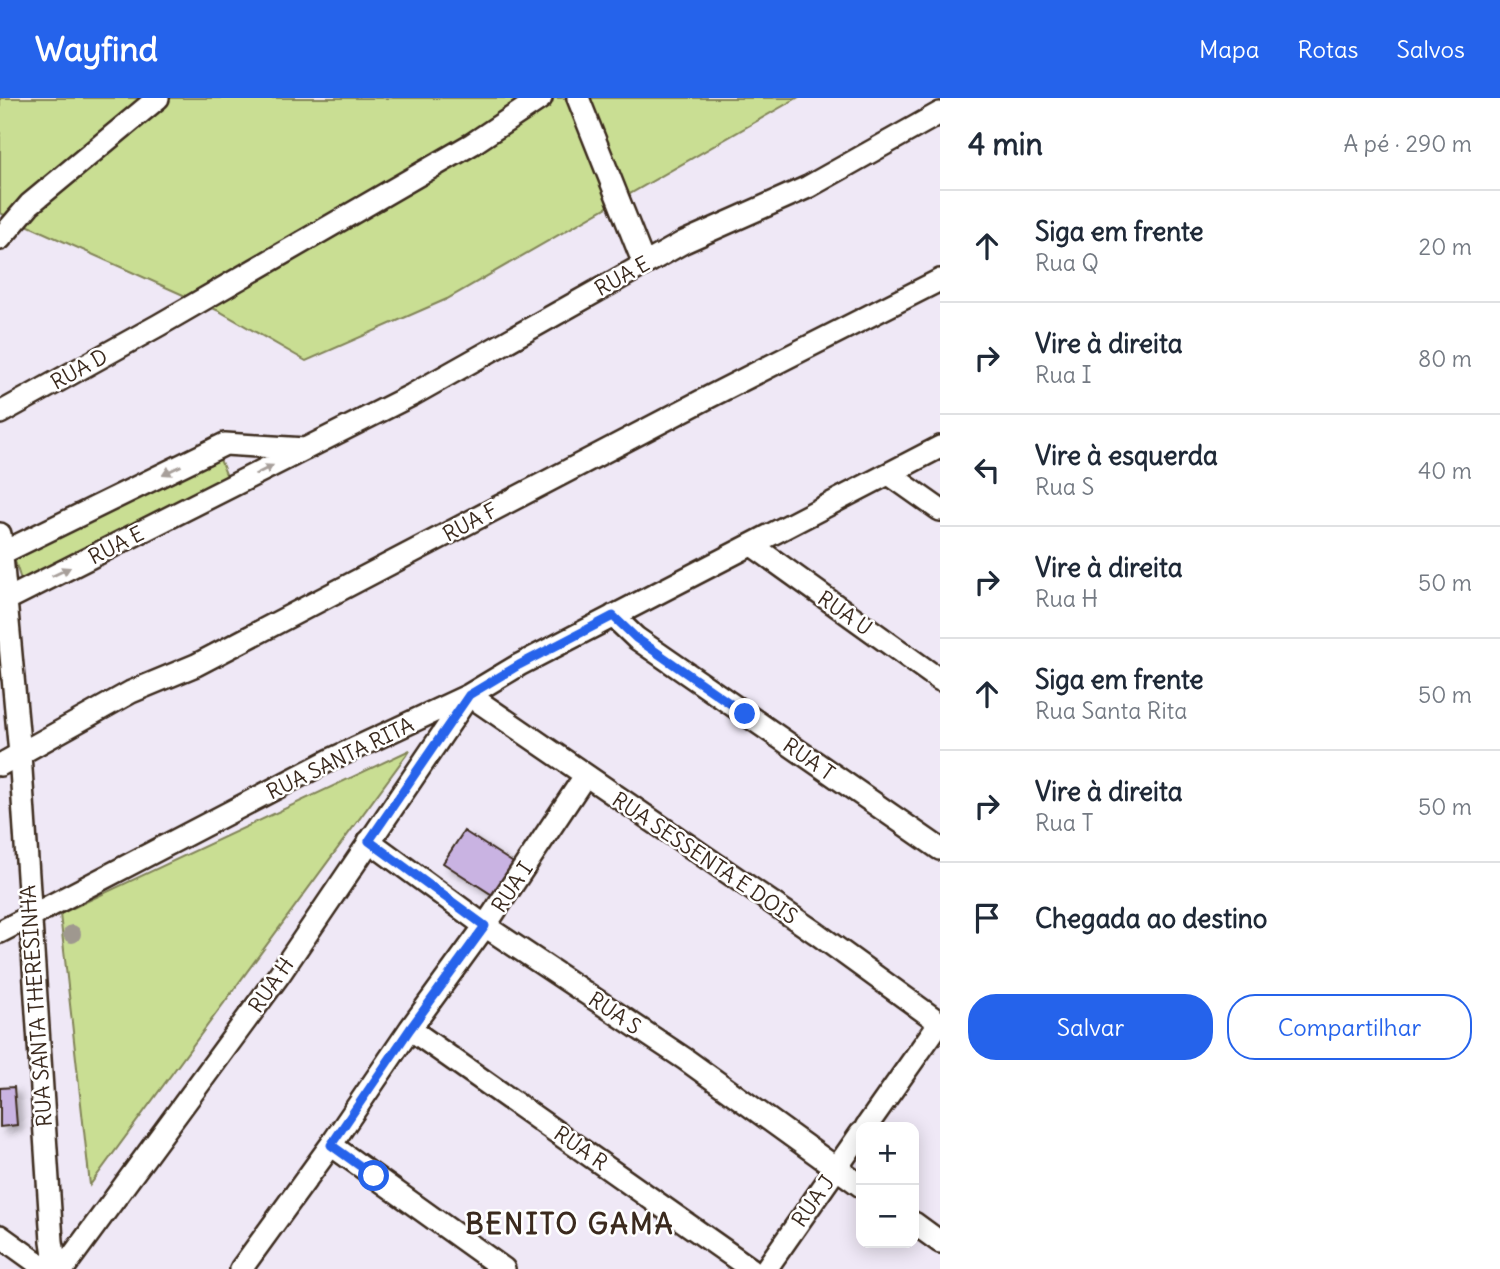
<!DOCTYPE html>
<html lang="pt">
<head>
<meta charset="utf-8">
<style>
  body { margin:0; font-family:Delius,sans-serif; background:#f2f2f3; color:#1f2937 }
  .controls { position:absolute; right:21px; bottom:21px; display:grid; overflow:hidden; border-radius:14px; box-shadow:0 4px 18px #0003 }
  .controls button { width:63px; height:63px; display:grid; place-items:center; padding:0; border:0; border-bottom:2px solid #e0e1e3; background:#fff; color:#1f2937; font:35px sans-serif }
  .stop { position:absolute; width:21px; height:21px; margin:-16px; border:5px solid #2563eb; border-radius:50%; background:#fff }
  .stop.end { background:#2563eb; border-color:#fff; box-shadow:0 2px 7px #0008 }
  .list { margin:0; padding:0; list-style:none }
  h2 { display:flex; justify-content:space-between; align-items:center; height:91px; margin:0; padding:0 28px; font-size:30px }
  h2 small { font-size:23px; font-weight:400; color:#747a83 }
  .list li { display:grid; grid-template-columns:46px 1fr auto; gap:21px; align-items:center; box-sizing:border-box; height:112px; padding:0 28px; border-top:2px solid #e0e1e3 }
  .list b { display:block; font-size:26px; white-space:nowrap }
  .list p { margin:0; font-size:23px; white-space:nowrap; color:#747a83 }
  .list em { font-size:23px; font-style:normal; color:#747a83 }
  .actions { display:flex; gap:14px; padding:21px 28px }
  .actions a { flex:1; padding:16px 0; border:2px solid #2563eb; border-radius:28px; text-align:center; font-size:24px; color:#2563eb }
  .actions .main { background:#2563eb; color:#fff }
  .icon { flex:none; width:38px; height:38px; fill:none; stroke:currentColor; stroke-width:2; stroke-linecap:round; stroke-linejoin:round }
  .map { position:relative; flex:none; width:940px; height:1171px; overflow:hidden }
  header { display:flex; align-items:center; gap:42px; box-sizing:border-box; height:98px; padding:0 35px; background:#2563eb; color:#fff }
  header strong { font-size:33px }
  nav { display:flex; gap:38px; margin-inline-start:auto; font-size:24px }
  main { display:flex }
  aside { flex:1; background:#fff }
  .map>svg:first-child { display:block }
  .green { fill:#c9de93; stroke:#828458; stroke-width:2 }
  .building { fill:#c9b3e2; stroke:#3b2a1e; stroke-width:2; filter:url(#shadow) }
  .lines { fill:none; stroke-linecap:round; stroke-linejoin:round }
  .minor-casing { stroke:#3b2a1e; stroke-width:26 }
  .minor { stroke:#fff; stroke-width:21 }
  .tree { fill:#9f988f }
  .oneway { fill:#a79f9a }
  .route { stroke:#2563eb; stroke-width:9 }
  .labels { text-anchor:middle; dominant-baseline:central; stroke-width:5; stroke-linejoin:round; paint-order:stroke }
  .street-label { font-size:21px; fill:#3b2a1e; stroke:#fff }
  .district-label { font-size:28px; font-weight:bold; letter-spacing:2px; fill:#3b2a1e; stroke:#fff }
</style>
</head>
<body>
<header>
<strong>Wayfind</strong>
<nav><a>Mapa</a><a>Rotas</a><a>Salvos</a></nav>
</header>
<main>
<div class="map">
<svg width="940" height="1171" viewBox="0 0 940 1171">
  <defs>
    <filter id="shadow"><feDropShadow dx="6" dy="6" stdDeviation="3.5" flood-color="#0004"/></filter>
  </defs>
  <rect width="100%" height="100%" fill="#efe8f6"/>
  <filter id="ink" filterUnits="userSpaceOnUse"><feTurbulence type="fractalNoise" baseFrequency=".0143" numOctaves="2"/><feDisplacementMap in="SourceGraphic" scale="14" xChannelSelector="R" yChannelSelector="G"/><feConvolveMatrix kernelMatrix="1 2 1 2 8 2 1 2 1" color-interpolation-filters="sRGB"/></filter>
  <g filter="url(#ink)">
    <path class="green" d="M0 0H797L447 201 306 263 219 213 0 115Z
      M219 359 228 381 21 482 14 460Z
      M410 652 90 1087 60 816Z"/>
    <path class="building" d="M464 733 515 766 494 798 443 765Z
      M14 989 17 1027 0 1029V990Z"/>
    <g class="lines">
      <defs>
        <path id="minor" d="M578 0 644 166
          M0 141 30 106 158 0
          M0 315 159 227 472 46 541 0
          M889 376 940 412
          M0 436 20 656 52 1143 56 1171
          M752 447 940 582
          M0 456 225 346 305 351
          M0 505 412 297 684 144 808 89 940 15
          M613 518 636 540 940 751
          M0 667 131 594 196 567 709 299 940 182
          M369 743 485 828 685 961 861 1088
          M0 834 330 662 469 597 519 567 940 349
          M410 931 751 1171
          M866 1029 940 924
          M331 1047 504 1171
          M914 1125 940 1144
          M0 1138 46 1171
          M63 1171 279 877 469 597 816 835 940 925
          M241 1171 331 1047 410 931 485 828 585 678
          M766 1171 861 1035"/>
      </defs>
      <use href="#minor" class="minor-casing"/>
      <use href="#minor" class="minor"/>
    </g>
    <circle class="tree" cx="72" cy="836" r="9"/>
    <defs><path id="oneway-solid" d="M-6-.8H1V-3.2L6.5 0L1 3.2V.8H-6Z" transform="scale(1.75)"/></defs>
    <g class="oneway">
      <use href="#oneway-solid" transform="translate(172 372) rotate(154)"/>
      <use href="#oneway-solid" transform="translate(264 372) rotate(-27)"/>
      <use href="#oneway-solid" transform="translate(61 474) rotate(-26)"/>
    </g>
  </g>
  <g class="lines" filter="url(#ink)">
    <path class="route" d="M374 1078 331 1047 410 931 485 828 369 743 469 597 519 567 613 518 636 540 745 616"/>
  </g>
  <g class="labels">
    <g class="street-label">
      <text transform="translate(622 178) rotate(-29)">RUA E</text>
      <text transform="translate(79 271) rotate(-29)">RUA D</text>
      <text transform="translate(470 424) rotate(-28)">RUA F</text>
      <text transform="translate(116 447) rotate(-27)">RUA E</text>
      <text transform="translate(845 515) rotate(35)">RUA U</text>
      <text transform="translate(340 660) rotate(-26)">RUA SANTA RITA</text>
      <text transform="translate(809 661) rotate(35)">RUA T</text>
      <text transform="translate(705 760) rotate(34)">RUA SESSENTA E DOIS</text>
      <text transform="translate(512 789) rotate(-56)">RUA I</text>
      <text transform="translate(271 887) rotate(-55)">RUA H</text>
      <text transform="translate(36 908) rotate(-94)">RUA SANTA THERESINHA</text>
      <text transform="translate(615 915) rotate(34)">RUA S</text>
      <text transform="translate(581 1050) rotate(35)">RUA R</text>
      <text transform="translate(813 1103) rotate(-55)">RUA J</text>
    </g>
    <g class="district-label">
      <text x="570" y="1126">BENITO GAMA</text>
    </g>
  </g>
</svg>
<div class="controls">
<button>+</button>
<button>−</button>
</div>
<div class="stop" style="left:374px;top:1078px"></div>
<div class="stop end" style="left:745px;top:616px"></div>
</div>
<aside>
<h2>4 min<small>A pé · 290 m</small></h2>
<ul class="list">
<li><svg class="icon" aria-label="ahead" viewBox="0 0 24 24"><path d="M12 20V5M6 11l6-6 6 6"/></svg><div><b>Siga em frente</b><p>Rua Q</p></div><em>20 m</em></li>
<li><svg class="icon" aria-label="right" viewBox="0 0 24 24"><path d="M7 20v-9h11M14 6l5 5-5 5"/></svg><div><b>Vire à direita</b><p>Rua I</p></div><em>80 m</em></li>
<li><svg class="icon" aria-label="left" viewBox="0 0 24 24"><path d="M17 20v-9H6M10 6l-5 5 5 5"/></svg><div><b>Vire à esquerda</b><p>Rua S</p></div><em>40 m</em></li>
<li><svg class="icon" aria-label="right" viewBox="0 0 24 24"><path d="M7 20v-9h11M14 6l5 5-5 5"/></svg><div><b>Vire à direita</b><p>Rua H</p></div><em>50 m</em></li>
<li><svg class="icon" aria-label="ahead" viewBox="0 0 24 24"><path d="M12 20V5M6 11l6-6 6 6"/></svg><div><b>Siga em frente</b><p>Rua Santa Rita</p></div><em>50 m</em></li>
<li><svg class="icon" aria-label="right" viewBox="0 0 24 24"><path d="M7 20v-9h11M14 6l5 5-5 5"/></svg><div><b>Vire à direita</b><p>Rua T</p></div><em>50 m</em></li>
<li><svg class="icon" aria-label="arrive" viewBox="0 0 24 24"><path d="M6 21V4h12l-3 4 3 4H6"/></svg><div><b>Chegada ao destino</b></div></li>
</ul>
<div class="actions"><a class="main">Salvar</a><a>Compartilhar</a></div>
</aside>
</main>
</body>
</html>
